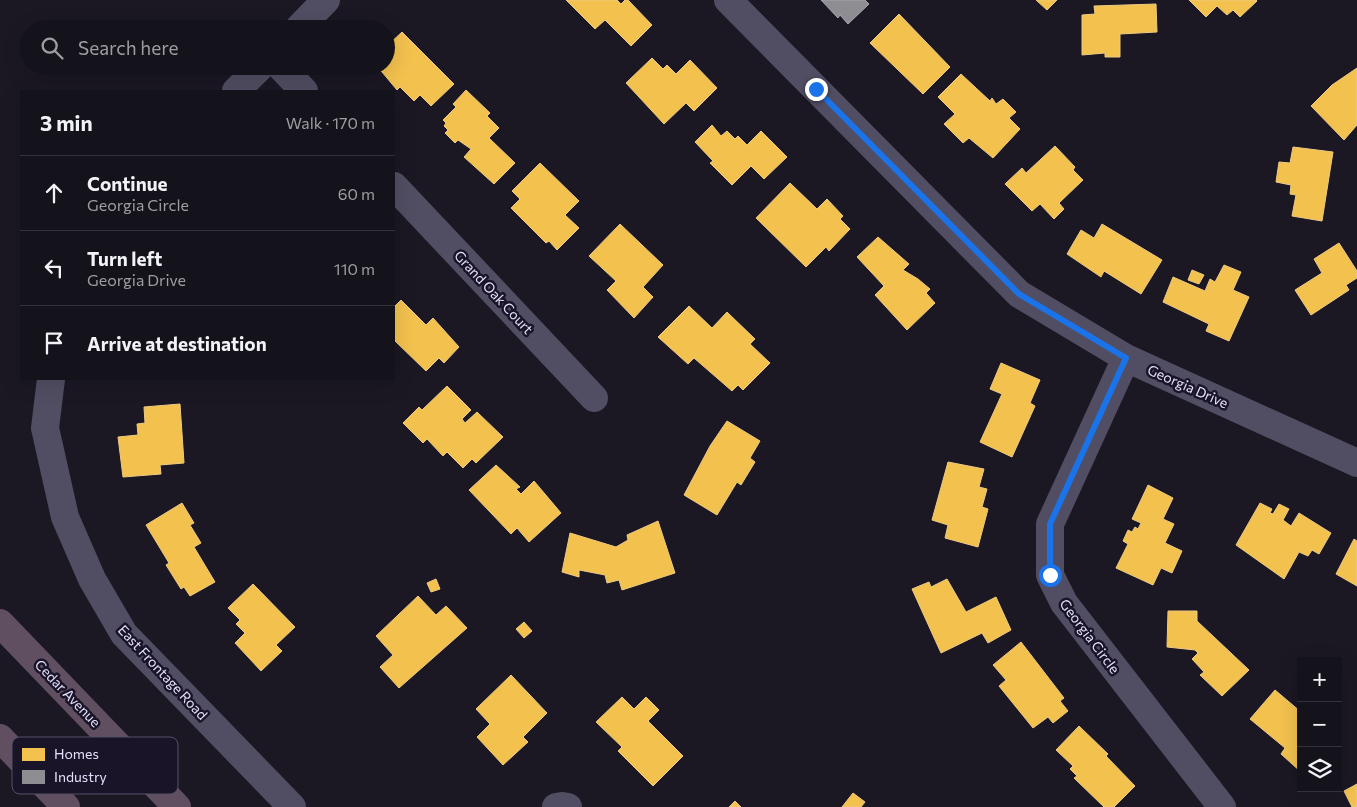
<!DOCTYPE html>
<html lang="en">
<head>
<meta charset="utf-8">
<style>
  body { margin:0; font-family:Commissioner,sans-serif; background:#212028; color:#f1f3f6 }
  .controls { position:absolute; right:15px; bottom:15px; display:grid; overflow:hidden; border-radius:0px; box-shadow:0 5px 20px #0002 }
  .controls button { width:45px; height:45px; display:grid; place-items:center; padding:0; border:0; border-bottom:1px solid #33323a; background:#14121b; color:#f1f3f6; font:25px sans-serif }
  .stop { position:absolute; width:15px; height:15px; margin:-11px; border:4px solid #1a73e8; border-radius:50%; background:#fff }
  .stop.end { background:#1a73e8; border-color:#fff; box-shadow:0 1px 5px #0008 }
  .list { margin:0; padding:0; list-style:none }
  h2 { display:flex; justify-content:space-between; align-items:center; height:65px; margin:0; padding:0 20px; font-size:21px }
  h2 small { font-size:16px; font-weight:400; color:#9d9ea3 }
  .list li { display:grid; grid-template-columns:32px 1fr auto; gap:15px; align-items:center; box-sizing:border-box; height:75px; padding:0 20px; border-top:1px solid #33323a }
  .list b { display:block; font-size:19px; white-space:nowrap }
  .list p { margin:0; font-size:16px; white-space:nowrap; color:#9d9ea3 }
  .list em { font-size:16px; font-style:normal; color:#9d9ea3 }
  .icon { flex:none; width:28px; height:28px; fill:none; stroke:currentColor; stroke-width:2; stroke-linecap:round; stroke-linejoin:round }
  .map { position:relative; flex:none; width:1357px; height:807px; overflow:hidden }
  .search { position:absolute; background:#14121b; box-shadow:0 5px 20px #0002; left:20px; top:20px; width:375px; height:55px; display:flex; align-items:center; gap:12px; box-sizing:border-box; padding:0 18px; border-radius:28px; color:#9d9ea3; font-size:19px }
  .panel { position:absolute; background:#14121b; box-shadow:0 5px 20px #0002; left:20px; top:90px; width:375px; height:290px; border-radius:0px }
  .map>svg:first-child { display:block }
  .homes { fill:#f2c14e; stroke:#eeca82 }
  .industry { fill:#8d8d92; stroke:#a7a6b2 }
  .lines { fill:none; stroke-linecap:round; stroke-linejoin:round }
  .minor { stroke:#514e63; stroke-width:28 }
  .highway { stroke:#604f61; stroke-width:28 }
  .route { stroke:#1a73e8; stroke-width:6 }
  .labels { text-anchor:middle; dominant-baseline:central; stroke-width:5; stroke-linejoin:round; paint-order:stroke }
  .street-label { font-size:14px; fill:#e5dffb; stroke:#191428 }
  .key { fill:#191428; stroke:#565167; stroke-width:1 }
  .key-label { font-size:14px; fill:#e5dffb }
</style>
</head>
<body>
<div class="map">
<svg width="1357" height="807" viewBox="0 0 1357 807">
  <rect width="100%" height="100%" fill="#1b1824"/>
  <path class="homes" d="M566 0H617L621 4 625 0H628L652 25 631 46 605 20 595 29Z
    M1036 0H1057L1047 10Z
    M1189 0H1256L1257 1 1240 17 1233 10 1227 15 1217 6 1206 17Z
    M1156 4 1157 32 1120 34V57H1105V53L1082 55V15L1095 14 1094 6Z
    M899 14 950 67 923 94 870 43Z
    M402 32 454 84 431 106 420 95 414 101 400 87 397 90 377 66H386V47Z
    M652 58 663 69 667 65 676 74 690 60 717 88 694 111 686 103 664 124 626 83Z
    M1357 68V125L1344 140 1311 106 1332 85Z
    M961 74 990 101 992 98 996 104 1003 99 1016 112 1009 118 1020 129 993 158 969 138 963 143 944 124 955 114 938 97Z
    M466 90 490 113 487 116 499 128 489 138 515 163 494 184 464 157 471 149 458 140 455 143 445 133 448 130 444 126 446 123 443 120 456 107 453 104Z
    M712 125 721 136 727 131 735 139 738 136 747 145 761 131 787 157 764 179 751 166 732 185 710 163 713 161 695 142Z
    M1055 146 1075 167 1073 170 1083 180 1059 203 1064 209 1054 219 1040 204 1032 211 1005 184 1022 168 1026 173Z
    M1293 147 1333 152 1322 221 1292 216 1296 195 1290 194 1291 185 1276 182 1279 162 1290 163Z
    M540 163 579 201 565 215 579 228 557 250 549 241 546 243 511 208 520 199 512 191Z
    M790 183 817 209 827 199 843 216 840 219 850 229 829 251 826 247 806 267 756 218Z
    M620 224 663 265 643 287 653 297 634 318 607 290 616 281 589 256Z
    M1102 224 1162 260 1141 294 1104 271 1101 277 1067 254 1081 230 1094 238Z
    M878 237 909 264 903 270 918 279 930 289 926 293 935 303 907 330 875 295 884 286 857 257Z
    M1339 243 1357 271V278L1346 285 1349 290 1311 315 1295 290 1322 273 1314 259Z
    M1224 265 1241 272 1233 290 1249 297 1229 341 1206 331 1209 324 1163 302 1173 277 1205 291 1210 279 1215 282Z
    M1192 270 1204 275 1199 284 1188 280Z
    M401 300 426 325 433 318 459 347 444 363 439 358 426 371 394 340V307Z
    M689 306 712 328 727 312 755 339 750 344 770 363 743 390 738 385 732 391 694 358 688 364 658 337Z
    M1001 363 1040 380 1030 403 1035 406 1012 457 980 442 1002 394 990 389Z
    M447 386 471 410 462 419 465 423 477 412 503 437 476 463 472 459 463 468 447 452 443 456 427 439 423 443 403 423 419 407 422 410Z
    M180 404 184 463 160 465 161 474 123 477 118 437 138 435 137 424 145 423 144 407Z
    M727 421 760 441 750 458 755 462 741 485 737 482 717 515 684 495 710 446Z
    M948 462 984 469 979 487 987 489 982 507 988 509 978 547 945 538 948 525 932 520Z
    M496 465 520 487 516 489 521 494 534 481 561 513 529 542 517 528 511 534 469 490Z
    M1148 485 1173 498 1163 519 1174 524 1165 543 1182 551 1172 573 1161 568 1153 585 1116 568 1128 544 1123 541 1128 530 1132 532 1135 527 1138 529 1141 523 1132 519Z
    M182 503 194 523 190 525 201 543 194 547 215 582 190 596 184 587 181 589 166 565 169 563 146 525Z
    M1260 503 1272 509 1270 513 1273 514 1279 504 1289 509 1283 520 1291 526 1299 513 1331 533 1319 554 1312 550 1308 556 1299 552 1284 579 1236 545Z
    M658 521 675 573 622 590 619 580 607 583 605 575 579 570V577L562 572 570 533 616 547 628 540 627 535Z
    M1354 539 1357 541V586L1336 574Z
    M436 579 440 589 431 592 427 583Z
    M947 579 966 612 996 597 1011 630 988 643 982 633 941 653 912 589 929 582 931 587Z
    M253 584 295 627 276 645 282 651 261 671 235 643 245 633 236 624 240 620 228 608Z
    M418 596 436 615 446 606 467 628 399 688 380 667 393 655 376 636Z
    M1168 611H1197V621L1249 670 1222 696 1200 675 1204 672 1192 659 1198 653 1195 650 1167 647Z
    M524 622 532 631 524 638 516 629Z
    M1021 642 1064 698 1060 701 1068 711 1053 723 1048 717 1033 728 999 686 1006 680 993 665Z
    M511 675 547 713 523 737 528 742 503 765 477 737 490 724 476 709Z
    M1275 690 1301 712V772L1281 754 1285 748 1250 719Z
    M622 697 634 709 646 697 659 710 648 721 683 756 653 786 618 751 622 747 596 722Z
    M1079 726 1108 754 1106 756 1135 786 1114 807H1104L1074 778 1077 776 1070 769 1073 766 1056 750Z
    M1357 784V807H1352L1344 791Z
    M853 793 865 802 861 807H842Z
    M735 801 741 807H729Z"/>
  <path class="industry" d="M821 0H865L869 4 848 24 840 15 838 18Z"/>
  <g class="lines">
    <path class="minor" d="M728 0 1019 294 1126 358 1357 463
      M298 29 326 0
      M280 66 304 91
      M236 91 261 66
      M394 186 594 398
      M1126 358 1050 524V575L1064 603 1222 807
      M51 379 45 428 65 517 92 579 124 634 292 807
      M556 807 562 806 568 807"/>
    <path class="highway" d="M0 623 177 807
      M0 738 66 807"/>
  </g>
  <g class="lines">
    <path class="route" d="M816 89 1019 294 1126 358 1050 524V575"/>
  </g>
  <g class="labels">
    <g class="street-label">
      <text transform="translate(494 292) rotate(47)">Grand Oak Court</text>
      <text transform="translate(1188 386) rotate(24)">Georgia Drive</text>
      <text transform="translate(1090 636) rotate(53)">Georgia Circle</text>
      <text transform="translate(163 672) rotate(47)">East Frontage Road</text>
      <text transform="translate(68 693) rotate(46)">Cedar Avenue</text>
    </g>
  </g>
  <rect x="12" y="737" width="166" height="57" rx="8" class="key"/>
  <rect x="22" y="748" width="23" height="13" fill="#f2c14e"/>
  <rect x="22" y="770" width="23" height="14" fill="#8d8d92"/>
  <g class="key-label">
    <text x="54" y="759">Homes</text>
    <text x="54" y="782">Industry</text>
  </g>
</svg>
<div class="controls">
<button>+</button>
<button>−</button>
<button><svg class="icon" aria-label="layers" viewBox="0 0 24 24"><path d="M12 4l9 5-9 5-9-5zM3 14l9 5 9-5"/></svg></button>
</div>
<div class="stop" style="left:1050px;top:575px"></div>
<div class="stop end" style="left:816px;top:89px"></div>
<div class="search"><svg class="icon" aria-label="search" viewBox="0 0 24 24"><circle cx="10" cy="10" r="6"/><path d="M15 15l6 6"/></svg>Search here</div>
<section class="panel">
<h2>3 min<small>Walk · 170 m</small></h2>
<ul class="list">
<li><svg class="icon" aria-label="ahead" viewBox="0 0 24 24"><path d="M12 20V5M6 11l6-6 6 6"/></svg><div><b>Continue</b><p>Georgia Circle</p></div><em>60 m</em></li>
<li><svg class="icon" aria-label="left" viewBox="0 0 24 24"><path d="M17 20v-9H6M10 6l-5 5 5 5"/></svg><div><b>Turn left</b><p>Georgia Drive</p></div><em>110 m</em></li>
<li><svg class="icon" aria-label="arrive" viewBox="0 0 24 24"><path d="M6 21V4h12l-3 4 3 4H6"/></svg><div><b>Arrive at destination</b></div></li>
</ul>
</section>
</div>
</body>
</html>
